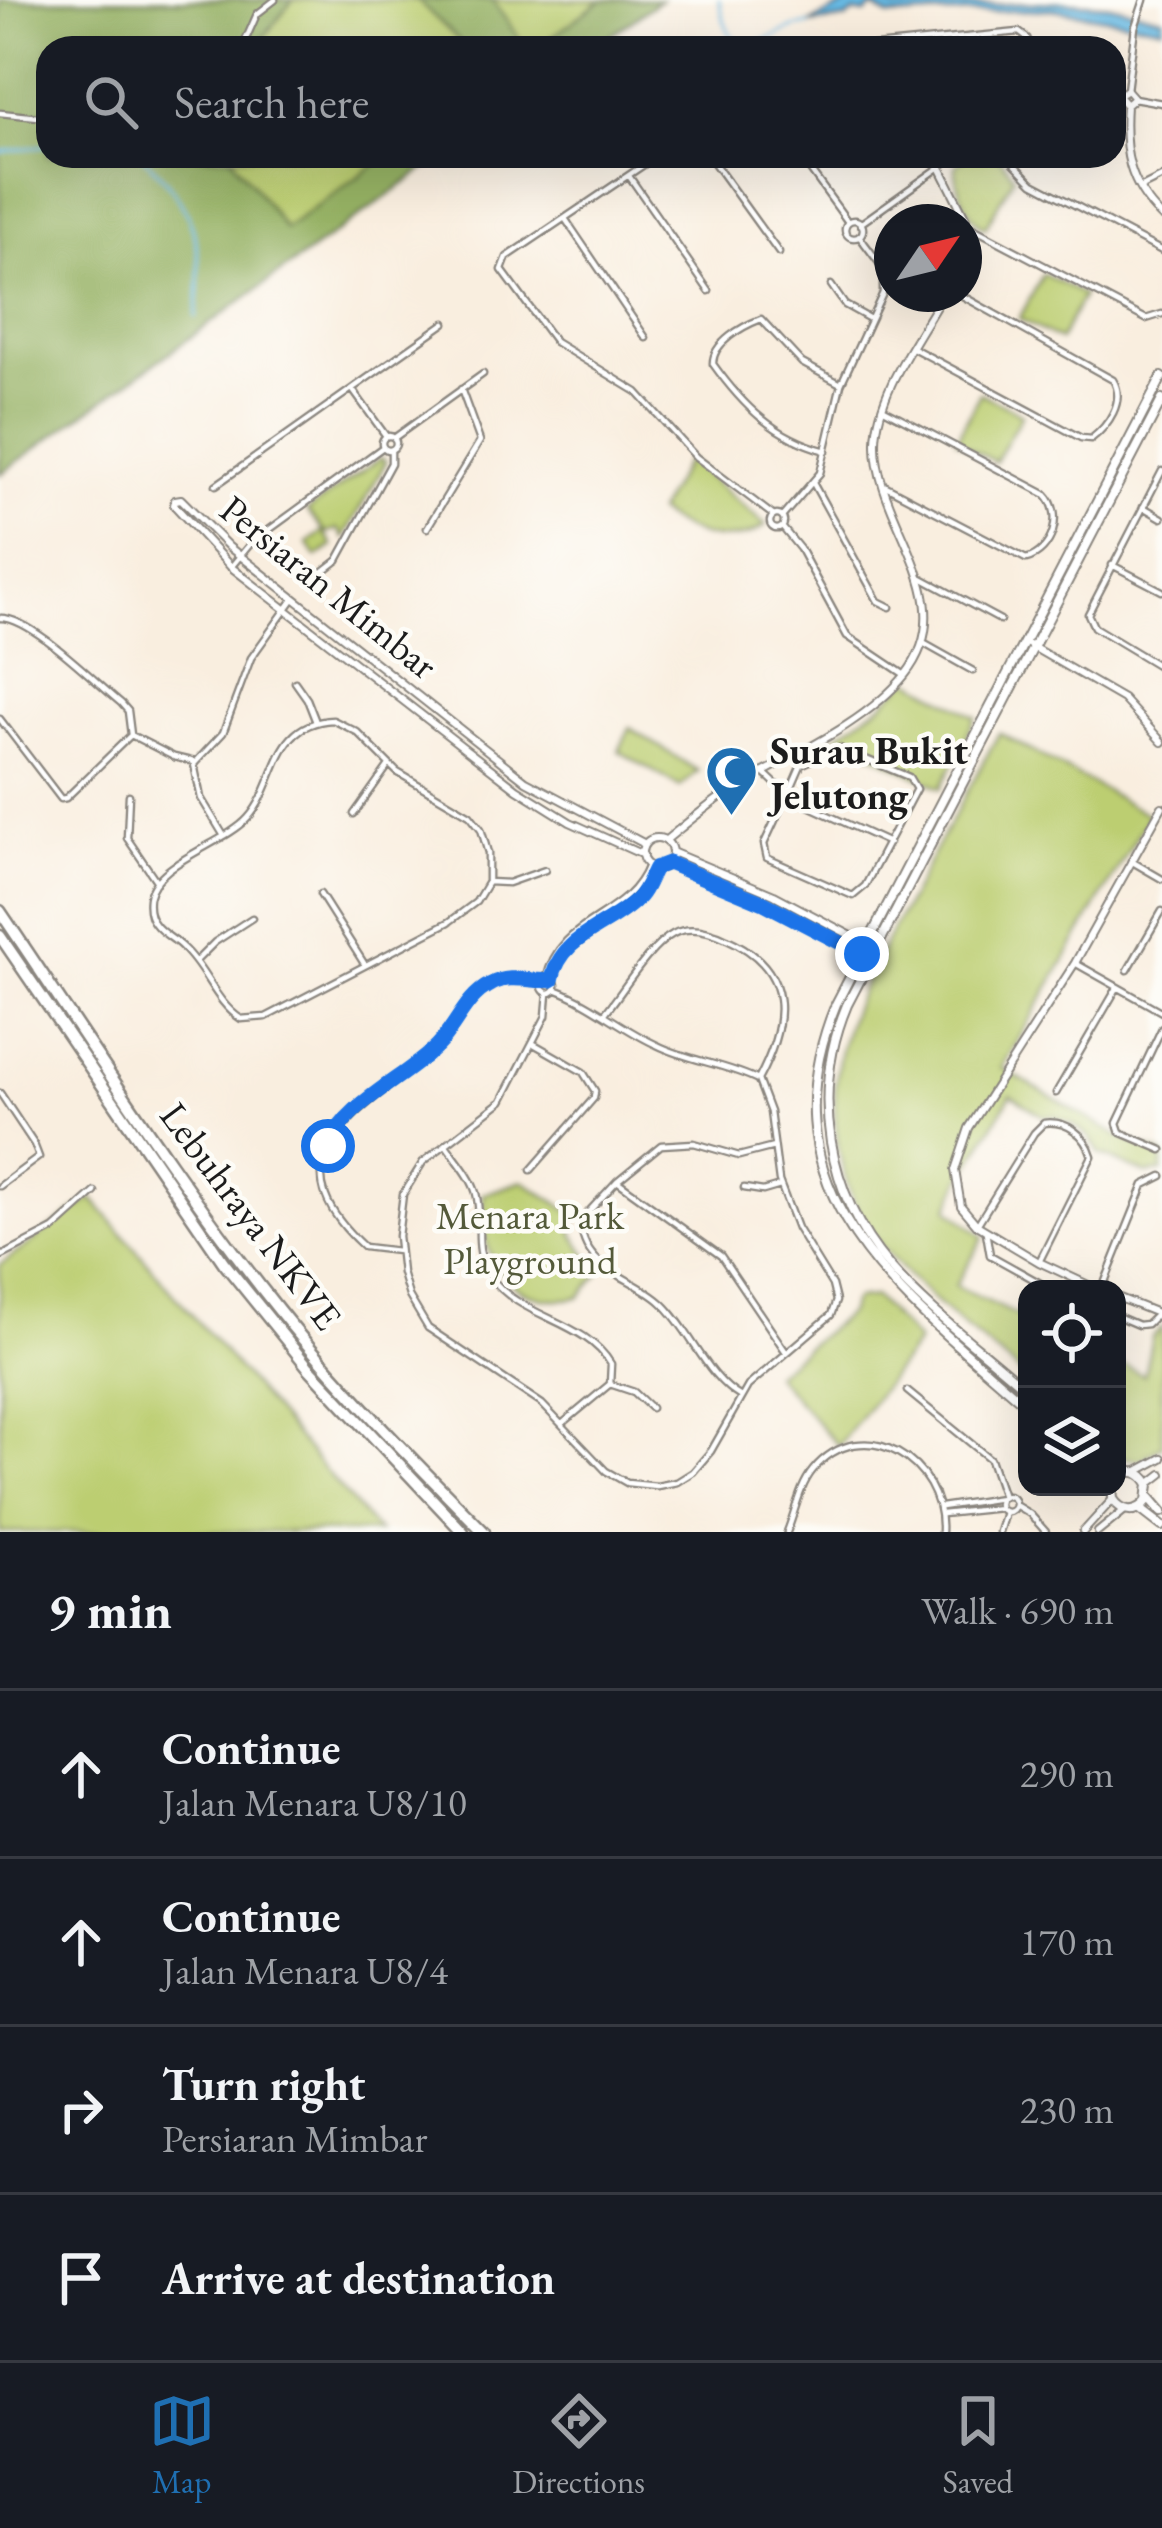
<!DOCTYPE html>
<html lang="en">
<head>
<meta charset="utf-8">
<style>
  body { margin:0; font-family:"EB Garamond",serif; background:#242831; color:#f1f3f6 }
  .controls { position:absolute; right:36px; bottom:36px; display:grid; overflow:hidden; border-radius:24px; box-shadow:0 12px 48px #0002 }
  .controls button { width:108px; height:108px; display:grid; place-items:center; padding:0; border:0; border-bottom:3px solid #363941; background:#171b24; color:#f1f3f6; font:60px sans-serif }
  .compass { position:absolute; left:874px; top:204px; width:108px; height:108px; border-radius:50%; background:#171b24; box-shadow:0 12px 48px #0002; rotate:55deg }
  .stop { position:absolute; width:36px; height:36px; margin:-27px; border:9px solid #1a73e8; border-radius:50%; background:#fff }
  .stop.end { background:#1a73e8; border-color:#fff; box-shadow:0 3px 12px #0008 }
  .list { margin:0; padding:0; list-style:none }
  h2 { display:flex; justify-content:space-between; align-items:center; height:156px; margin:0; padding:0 48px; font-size:51px }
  h2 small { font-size:39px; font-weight:400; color:#9ea1a6 }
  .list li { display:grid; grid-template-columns:78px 1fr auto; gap:36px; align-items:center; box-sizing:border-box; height:168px; padding:0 48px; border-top:3px solid #363941 }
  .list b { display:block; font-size:45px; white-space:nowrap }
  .list p { margin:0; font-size:39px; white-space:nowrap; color:#9ea1a6 }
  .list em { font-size:39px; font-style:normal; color:#9ea1a6 }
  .icon { flex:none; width:66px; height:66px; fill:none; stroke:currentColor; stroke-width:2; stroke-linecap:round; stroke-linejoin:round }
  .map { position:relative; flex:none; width:1162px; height:1532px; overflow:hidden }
  .search { position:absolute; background:#171b24; box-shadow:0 12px 48px #0002; left:36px; right:36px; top:36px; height:132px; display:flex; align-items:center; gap:30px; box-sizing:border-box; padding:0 42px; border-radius:36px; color:#9ea1a6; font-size:45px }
  .sheet { height:828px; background:#171b24 }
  nav { display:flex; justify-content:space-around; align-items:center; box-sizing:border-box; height:168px; border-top:3px solid #363941; background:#171b24; font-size:33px; color:#9ea1a6 }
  nav a { display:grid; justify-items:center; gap:6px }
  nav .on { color:#1f6fb2 }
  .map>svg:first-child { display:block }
  .green { fill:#bcce71; stroke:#6c7546; stroke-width:3 }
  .forest { fill:#95b163; stroke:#586640; stroke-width:3 }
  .water { fill:#68b9e3; stroke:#426a80; stroke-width:3 }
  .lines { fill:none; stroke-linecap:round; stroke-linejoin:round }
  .stream { stroke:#68b9e3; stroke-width:3 }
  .minor-casing { stroke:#8a857e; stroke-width:9 }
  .tertiary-casing { stroke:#8a857e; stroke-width:10 }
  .secondary-casing { stroke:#8a857e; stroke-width:12 }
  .motorway-casing { stroke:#8a857e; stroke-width:15 }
  .minor { stroke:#fff; stroke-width:4.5 }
  .tertiary { stroke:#fff; stroke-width:6 }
  .secondary { stroke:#fff; stroke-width:8 }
  .motorway { stroke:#fff; stroke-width:10 }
  .route { stroke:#1a73e8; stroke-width:15 }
  .labels { text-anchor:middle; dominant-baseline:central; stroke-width:9; stroke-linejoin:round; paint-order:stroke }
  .street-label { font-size:39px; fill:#1c1c1c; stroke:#fdfcf7 }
  .poi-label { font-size:39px; font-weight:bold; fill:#1c1c1c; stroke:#fdfcf7; text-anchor:start }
  .park-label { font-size:39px; fill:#545a3a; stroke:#fdfcf7 }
</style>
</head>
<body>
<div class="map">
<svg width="1162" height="1532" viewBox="0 0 1162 1532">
  <rect width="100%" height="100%" fill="#fdfcf7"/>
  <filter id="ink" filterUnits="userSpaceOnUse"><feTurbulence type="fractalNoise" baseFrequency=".00833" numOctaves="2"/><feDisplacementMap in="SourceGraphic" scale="24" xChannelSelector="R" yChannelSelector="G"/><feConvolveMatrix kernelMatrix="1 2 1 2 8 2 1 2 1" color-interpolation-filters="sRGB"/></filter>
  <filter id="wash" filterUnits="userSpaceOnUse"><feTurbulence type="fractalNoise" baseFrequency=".004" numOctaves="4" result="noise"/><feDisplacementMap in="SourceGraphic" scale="48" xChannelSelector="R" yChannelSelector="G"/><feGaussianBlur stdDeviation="2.7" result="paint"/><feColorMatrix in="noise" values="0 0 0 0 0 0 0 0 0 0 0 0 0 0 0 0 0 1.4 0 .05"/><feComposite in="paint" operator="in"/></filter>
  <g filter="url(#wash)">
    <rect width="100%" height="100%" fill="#f9eedf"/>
    <path class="green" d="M0 0H660L593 48H48V156H443L0 474Z
      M967 156H998L1014 176 985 228C968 219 954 185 956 165Z
      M1043 274 1083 295 1060 340 1019 319Z
      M980 393 1022 414 995 462 956 440Z
      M381 458 386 462 344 538 338 529 325 533 333 546 317 557 307 543 324 531 307 511Z
      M687 460 766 525C731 551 690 536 657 512Z
      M909 679 976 717 941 788 836 736 882 704Z
      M630 728 698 771 680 787 619 751Z
      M999 733 1149 815 1002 1068 1120 1137 1162 1154V1172L1146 1174 1100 1154 1089 1137 1072 1124 1054 1116H1043L1011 1095 960 1182 949 1209 984 1237 955 1286 1027 1320V1379C973 1332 909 1287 868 1228 853 1206 844 1178 839 1151 820 1048 865 981 912 894 940 840 970 787 999 733Z
      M523 1181 577 1216 573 1233 599 1273 580 1297C541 1305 508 1293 490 1254 483 1237 485 1212 483 1194Z
      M92 1198 370 1523 379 1532H0V1265Z
      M874 1297 918 1342 838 1446 774 1374 848 1313 854 1299Z
      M1162 1327V1446L1140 1460 1120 1457 1117 1363 1144 1375 1152 1337Z"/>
    <path class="forest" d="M0 0H293L255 48H48V156H231L285 229 387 156H443L0 474Z
      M417 0H492L526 48H467Z
      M602 0H660L593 48H537Z"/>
    <path class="water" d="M856 0H877L895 9 1061 2 1109 5 1162 17V27L1052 9 889 17 873 7 866 14 854 13 847 19 808 24Z"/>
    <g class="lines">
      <path class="stream" d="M719 0C734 78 765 31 809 24
        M0 152 48 145
        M142 156C196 206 205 245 196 317"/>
    </g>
  </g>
  <g filter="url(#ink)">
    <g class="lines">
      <defs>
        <path id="minor" d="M242 48 257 14 275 0
          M855 48 1019 32 1027 38 1031 48
          M1127 90 1135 27 1144 0
          M1134 98 1162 103
          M0 113 48 118
          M657 156 507 257 502 270 555 342 637 392 696 457 774 516
          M709 156 779 253
          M800 156 848 222
          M1007 156 1033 183 1162 251
          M629 176 709 291
          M1140 188 1162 177
          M566 220 646 338
          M845 229a9 9 0 1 1 18 0a9 9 0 1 1-18 0Z
          M860 224 940 167
          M967 225 1146 319 1162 314
          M831 285 845 305 870 319
          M913 348 1081 438 1091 439C1108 426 1126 401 1113 380L959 294
          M352 389 386 436
          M884 409 1045 494C1065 514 1052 553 1026 559L886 486
          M382 443a7 7 0 1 1 14 0a7 7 0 1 1-14 0Z
          M394 438 483 374
          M826 451C774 437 743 406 713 364 712 343 743 326 761 319L802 363 841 384
          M1162 471 1088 614 1094 627 1162 668
          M813 483 878 601 890 607
          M216 485 445 323
          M1143 507 1162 518
          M770 522a7 7 0 1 1 14 0a7 7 0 1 1-14 0Z
          M782 517 820 473 841 384 883 293V268L859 236
          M782 527 800 549 847 636 905 675
          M427 528 480 441 461 389
          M1112 565 1162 591
          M231 567 251 543 383 447
          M316 577 338 560 391 463V451
          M920 577 1000 620
          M0 618C30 616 95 682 121 703L128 711 131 735 174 757 195 762
          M923 643 973 671
          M295 682 307 699 316 722
          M0 719 61 799 66 798 131 735
          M333 720 357 732 397 772 470 815 481 829 488 853V882L476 902 449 922 266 1017 241 1019C215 1002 206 969 183 948 175 939 162 934 155 924 149 917 148 907 149 898 155 862 225 844 248 818 280 782 271 723 333 720Z
          M763 772 781 789
          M780 795a7 7 0 1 1 14 0a7 7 0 1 1-14 0Z
          M129 795 127 838 157 882
          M793 799 889 843
          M784 801 764 844 767 858 853 896 865 886 916 789 909 777 839 748 801 765 791 788
          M354 814 389 765
          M224 836 201 798 194 764 223 733 251 658 294 598
          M1131 861 1162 879
          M488 882 508 883 545 870
          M320 894 365 965
          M196 961 215 942 252 918
          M1075 963 1162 1012
          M1128 970 1162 911
          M542 986a7 7 0 1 1 14 0a7 7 0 1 1-14 0Z
          M546 980C560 915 626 922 648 865
          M552 980 562 954 638 899 655 867
          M548 993 546 1016 502 1101 423 1162 403 1194 398 1236 402 1273 409 1296 428 1328 542 1404 606 1471 627 1483 657 1486 677 1482 693 1472 711 1451 748 1386 831 1315 836 1301 832 1285 797 1228 779 1181 770 1112 758 1080C726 1064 689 1061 657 1045 621 1029 593 1003 555 989
          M606 1012C623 991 650 946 673 934 690 925 710 931 727 939 794 969 789 1022 758 1080
          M1162 1028 1117 1123 1120 1132 1162 1150
          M0 1093 34 1144 39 1157 0 1186
          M1056 1093 1117 988
          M446 1145C456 1160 471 1176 476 1193 484 1222 471 1248 490 1276 520 1319 584 1319 611 1364L610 1384 562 1424
          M531 1170 594 1098 595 1091 583 1072 534 1044
          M617 1181 721 1256 786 1352
          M744 1188 763 1191 780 1186
          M977 1225 1034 1133 1044 1123C1067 1120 1086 1135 1092 1156L1039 1262
          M986 1232 990 1255 1051 1289
          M398 1251 364 1247C260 1152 373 1107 435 1048 457 1028 466 992 497 981 512 976 528 979 542 984
          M0 1257 54 1229 95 1192
          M1102 1289 1144 1185 1162 1176
          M1117 1316 1138 1325 1147 1324 1157 1314
          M610 1384 634 1392 651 1408
          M907 1391 990 1459 1003 1497
          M741 1397C706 1377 691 1330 662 1303 632 1275 580 1270 581 1220L617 1181 661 1145 694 1143 739 1156 774 1147
          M999 1504a8 8 0 1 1 16 0a8 8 0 1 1-16 0Z
          M1015 1505 1030 1514 1046 1532
          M941 1507 1001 1498
          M942 1514 1000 1508
          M787 1532C795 1513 799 1487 813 1470 863 1410 945 1462 941 1532
          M999 1532 1005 1512"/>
        <path id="tertiary" d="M1114 98 1127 90 1134 98 1126 105 1119 97
          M1126 105C1123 151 1128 184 1162 217
          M953 156 940 167 966 219 964 249
          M175 500 174 505 231 567 517 789 570 822 643 855
          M175 500 181 499 229 547 526 781 645 844
          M1024 642 1123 699 1162 742
          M642 853a15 15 0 1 1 30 0a15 15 0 1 1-30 0Z
          M666 840C687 823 708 805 731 790 786 758 865 725 905 675 967 597 874 522 876 442 877 391 919 338 943 294
          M672 852 774 895 876 949
          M668 863 763 903 871 959
          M1097 1289 1039 1262 977 1225 961 1206 955 1170 969 1128 1075 963 1162 807
          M1117 1297 1162 1315
          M1136 1472 1162 1458
          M1149 1484 1162 1474
          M1083 1532 1113 1499
          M1098 1532 1125 1510"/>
        <path id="secondary" d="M1027 1390C982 1350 929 1312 889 1266 827 1194 810 1093 847 1005L1162 400
          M1027 1406C901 1295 758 1194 836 1004L1162 377
          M1112 1487 1113 1499C1122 1513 1137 1514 1147 1501L1149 1484C1142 1471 1129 1468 1117 1477
          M1150 1498 1162 1512
          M1140 1509 1162 1526"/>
        <path id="motorway" d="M0 911C91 1045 177 1182 278 1309 341 1388 413 1460 484 1532
          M0 936 224 1263 308 1367 463 1532"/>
      </defs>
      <use href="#minor" class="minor-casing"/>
      <use href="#tertiary" class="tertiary-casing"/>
      <use href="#secondary" class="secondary-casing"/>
      <use href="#motorway" class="motorway-casing"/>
      <use href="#minor" class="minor"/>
      <use href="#tertiary" class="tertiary"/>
      <use href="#secondary" class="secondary"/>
      <use href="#motorway" class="motorway"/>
    </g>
  </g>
  <g class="lines" filter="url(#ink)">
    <path class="route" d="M328 1146C347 1102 404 1079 437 1046 456 1027 465 997 491 984 511 973 534 983 552 980 560 936 607 928 635 901 645 893 649 879 655 868L668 863 764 903 862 954"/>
  </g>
  <defs>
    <symbol id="mosque-pin" viewBox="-11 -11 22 30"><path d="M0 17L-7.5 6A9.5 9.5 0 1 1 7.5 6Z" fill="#1f6fb2" stroke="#fdfcf7"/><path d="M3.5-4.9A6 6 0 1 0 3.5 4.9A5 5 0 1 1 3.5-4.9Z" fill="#fff"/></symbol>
  </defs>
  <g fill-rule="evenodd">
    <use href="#mosque-pin" x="702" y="742" width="59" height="81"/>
  </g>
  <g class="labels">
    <g class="street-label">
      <text transform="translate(329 587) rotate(39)">Persiaran Mimbar</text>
      <text transform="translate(251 1216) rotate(53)">Lebuhraya NKVE</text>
    </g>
    <g class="poi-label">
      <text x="770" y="750">Surau Bukit<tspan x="770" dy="45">Jelutong</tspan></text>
    </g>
    <g class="park-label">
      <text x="530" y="1215">Menara Park<tspan x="530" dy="45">Playground</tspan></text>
    </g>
  </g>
</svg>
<div class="controls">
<button><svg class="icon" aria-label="locate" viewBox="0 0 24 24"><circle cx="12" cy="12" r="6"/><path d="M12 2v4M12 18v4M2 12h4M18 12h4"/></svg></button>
<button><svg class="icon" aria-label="layers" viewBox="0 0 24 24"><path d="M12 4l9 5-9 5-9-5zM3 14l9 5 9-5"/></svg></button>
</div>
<svg class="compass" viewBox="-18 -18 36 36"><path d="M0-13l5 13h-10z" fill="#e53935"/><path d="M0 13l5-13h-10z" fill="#9ea1a6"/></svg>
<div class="stop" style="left:328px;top:1146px"></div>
<div class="stop end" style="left:862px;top:954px"></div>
<div class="search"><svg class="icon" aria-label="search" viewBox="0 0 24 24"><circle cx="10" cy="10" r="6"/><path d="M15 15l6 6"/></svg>Search here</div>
</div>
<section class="sheet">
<h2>9 min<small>Walk · 690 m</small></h2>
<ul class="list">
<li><svg class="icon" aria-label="ahead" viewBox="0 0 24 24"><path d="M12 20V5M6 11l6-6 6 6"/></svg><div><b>Continue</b><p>Jalan Menara U8/10</p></div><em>290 m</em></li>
<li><svg class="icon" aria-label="ahead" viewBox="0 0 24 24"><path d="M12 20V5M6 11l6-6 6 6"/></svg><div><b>Continue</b><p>Jalan Menara U8/4</p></div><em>170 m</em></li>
<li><svg class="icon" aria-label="right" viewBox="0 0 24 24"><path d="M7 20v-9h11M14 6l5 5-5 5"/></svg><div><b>Turn right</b><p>Persiaran Mimbar</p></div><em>230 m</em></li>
<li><svg class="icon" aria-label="arrive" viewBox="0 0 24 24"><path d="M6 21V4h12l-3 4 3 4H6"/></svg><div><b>Arrive at destination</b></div></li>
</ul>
</section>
<nav>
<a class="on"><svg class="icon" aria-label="map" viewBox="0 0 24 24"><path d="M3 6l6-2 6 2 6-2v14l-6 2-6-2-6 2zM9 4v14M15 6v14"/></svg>Map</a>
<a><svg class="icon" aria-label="directions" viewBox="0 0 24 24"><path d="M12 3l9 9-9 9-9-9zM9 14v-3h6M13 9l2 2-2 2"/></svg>Directions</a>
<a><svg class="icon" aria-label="saved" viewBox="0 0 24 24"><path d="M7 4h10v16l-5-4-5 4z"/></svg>Saved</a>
</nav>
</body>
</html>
